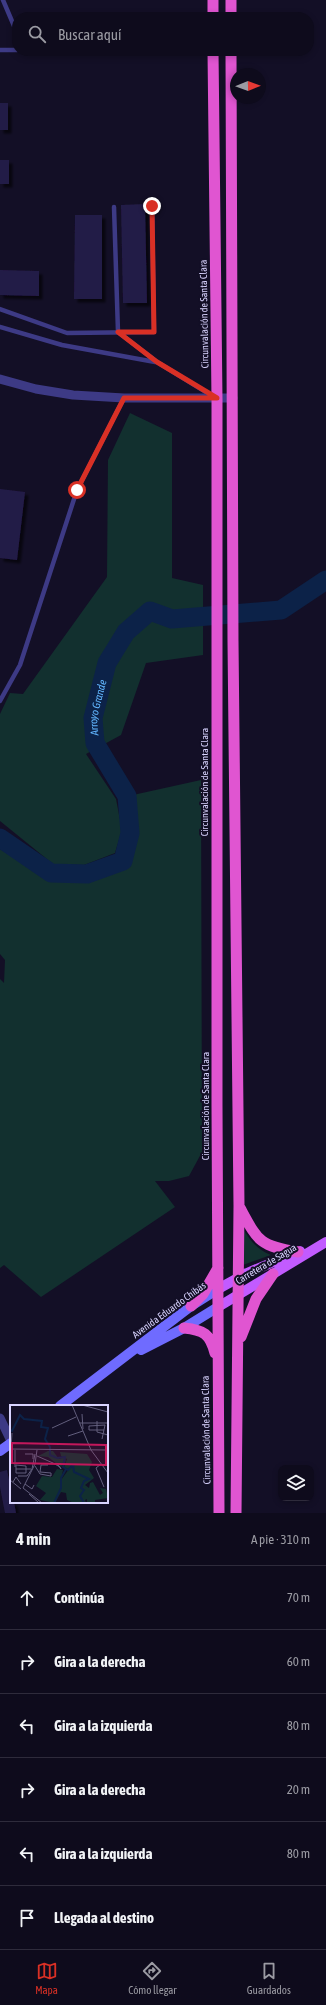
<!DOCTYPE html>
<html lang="es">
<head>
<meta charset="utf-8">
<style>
  body { margin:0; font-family:"Asap Condensed",sans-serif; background:#1c1929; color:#f1f3f6 }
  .controls { position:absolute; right:12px; bottom:12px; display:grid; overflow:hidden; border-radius:8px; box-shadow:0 2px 6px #0003 }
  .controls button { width:36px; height:36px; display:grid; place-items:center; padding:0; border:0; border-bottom:1px solid #2e2b3b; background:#0e0b1c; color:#f1f3f6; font:20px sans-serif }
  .compass { position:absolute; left:230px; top:68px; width:36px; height:36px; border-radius:50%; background:#0e0b1c; box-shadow:0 2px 6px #0003; rotate:89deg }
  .stop { position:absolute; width:12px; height:12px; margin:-9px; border:3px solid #d93025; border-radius:50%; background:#fff }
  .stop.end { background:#d93025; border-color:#fff; box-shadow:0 1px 4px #0008 }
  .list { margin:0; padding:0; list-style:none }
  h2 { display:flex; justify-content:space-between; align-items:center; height:52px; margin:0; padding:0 16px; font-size:17px }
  h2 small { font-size:13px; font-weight:400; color:#9b9ba3 }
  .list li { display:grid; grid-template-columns:26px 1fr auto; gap:12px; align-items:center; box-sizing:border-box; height:64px; padding:0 16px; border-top:1px solid #2e2b3b }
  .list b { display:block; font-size:15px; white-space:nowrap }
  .list em { font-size:13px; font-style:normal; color:#9b9ba3 }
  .icon { flex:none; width:22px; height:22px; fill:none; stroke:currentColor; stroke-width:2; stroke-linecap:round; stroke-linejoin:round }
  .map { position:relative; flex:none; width:326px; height:1513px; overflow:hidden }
  .search { position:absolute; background:#0e0b1c; box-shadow:0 2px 6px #0003; left:12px; right:12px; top:12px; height:44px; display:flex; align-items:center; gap:10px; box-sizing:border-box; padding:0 14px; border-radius:16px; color:#9b9ba3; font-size:15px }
  .sheet { height:436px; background:#0e0b1c }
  nav { display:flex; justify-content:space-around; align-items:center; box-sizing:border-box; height:56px; border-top:1px solid #2e2b3b; background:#0e0b1c; font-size:11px; color:#9b9ba3 }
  nav a { display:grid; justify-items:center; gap:2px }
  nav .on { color:#d93025 }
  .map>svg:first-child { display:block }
  .green { fill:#12302f }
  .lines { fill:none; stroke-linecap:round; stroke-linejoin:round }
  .river { stroke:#0c2248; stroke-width:19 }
  .building { fill:#241b47; filter:url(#shadow) }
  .service { stroke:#3d3a85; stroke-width:4.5 }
  .minor { stroke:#3d3a85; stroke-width:9 }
  .secondary { stroke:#6f6bff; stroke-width:10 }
  .primary { stroke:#c25bff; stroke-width:10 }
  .trunk { stroke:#e055d1; stroke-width:11 }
  .route { stroke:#d93025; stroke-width:5 }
  .labels { text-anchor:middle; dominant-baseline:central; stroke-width:4; stroke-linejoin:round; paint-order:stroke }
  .street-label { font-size:10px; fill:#d9d4ff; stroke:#130f26 }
  .water-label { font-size:11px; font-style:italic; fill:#62b6ff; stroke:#130f26 }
  .inset-river { fill:none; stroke:#0c2248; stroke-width:2 }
  .inset-road { fill:none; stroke:#625e7d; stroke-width:1 }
  .view { fill:#c2185b; fill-opacity:0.15; stroke:#c2185b; stroke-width:2 }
  .inset-edge { fill:none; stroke:#d9d4ff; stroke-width:2 }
</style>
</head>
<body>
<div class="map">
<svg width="326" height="1513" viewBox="0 0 326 1513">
  <defs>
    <filter id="shadow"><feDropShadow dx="3.5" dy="3.5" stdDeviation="1" flood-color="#0009"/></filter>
  </defs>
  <rect width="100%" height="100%" fill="#130f26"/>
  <path class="green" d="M130 413 172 433V578L203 585V655L146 663 121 735 86 754 116 799 122 830 115 853 84 865 53 864 0 821V714L10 693 23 694 107 577 108 460Z
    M201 780 202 1152 189 1176 169 1181H155L175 1207 41 1297 4 1265 0 1268V979L4 983 5 960 0 954V849L48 880H86L126 868 136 831 133 795Z
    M243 1229C251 1241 257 1250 271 1255L243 1265Z"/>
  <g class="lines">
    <path class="river" id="s1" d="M0 838 51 873 87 874 123 861 130 833 127 796 95 743 93 718 107 663 126 632 150 611 172 619 281 610 326 580"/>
  </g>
  <path class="building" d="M0 103H8V130H0Z
    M0 160H9V184H0Z
    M145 204 147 303H123L121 205Z
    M75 215H102V299H74Z
    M0 270 39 271V296L0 295Z
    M0 489 25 492 17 560 0 558Z
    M7 1470 11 1489V1502H14L16 1513H5L0 1487V1472Z"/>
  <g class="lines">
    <path class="service" d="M3 0 17 33
      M0 50H17
      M114 207 118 332 157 362 214 397
      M0 309 67 333 154 332 152 206
      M0 327 62 345 155 362
      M0 701 20 665 77 490 124 398"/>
    <path class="minor" d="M0 379 36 389 73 395 124 398H233
      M0 1418 11 1441"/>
    <path class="secondary" d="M141 1350 184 1328 218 1307
      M60 1406 191 1306 218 1289
      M0 1451 11 1443"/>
    <path class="primary" d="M218 1289 247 1273 300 1251
      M218 1307 326 1242"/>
    <path class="trunk" d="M213 0V17
      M231 0V17
      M213 51 217 399V1105L219 1513
      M231 51 233 641 239 1206 236 1513
      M240 1208C258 1241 259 1246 298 1252
      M191 1306 203 1294 218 1268
      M184 1328C204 1330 210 1334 215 1353
      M241 1337 256 1299 273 1274"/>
  </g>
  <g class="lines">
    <path class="route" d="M77 490 124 398H217L157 362 118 332H154L152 206"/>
  </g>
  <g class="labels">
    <g class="street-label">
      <text transform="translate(204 314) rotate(-91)">Circunvalación de Santa Clara</text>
      <text transform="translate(204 782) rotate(-90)">Circunvalación de Santa Clara</text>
      <text transform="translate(205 1106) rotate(-90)">Circunvalación de Santa Clara</text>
      <text transform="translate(266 1264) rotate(-31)">Carretera de Sagua</text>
      <text transform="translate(169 1310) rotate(-36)">Avenida Eduardo Chibás</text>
      <text transform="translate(206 1430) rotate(-91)">Circunvalación de Santa Clara</text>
    </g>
    <g class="water-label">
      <text stroke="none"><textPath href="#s1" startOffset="300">Arroyo Grande</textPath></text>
    </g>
  </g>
  <g transform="translate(10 1405)">
    <rect width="98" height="98" fill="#130f26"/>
    <path d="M38 46H43L49 54 55 52 56 56 51 62 38 52 28 51ZM50 47 77 49 82 57 79 65 84 73 75 80 79 83 80 78 83 77 90 90 93 88 90 83 96 84 98 93 85 95V98H77V94L75 95 76 98H64L57 95 56 88 51 87 45 98 30 95 36 88 26 81 32 71 42 72 47 64 53 65 51 75 62 60 58 64 54 62 57 54 51 51Z" fill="#12302f"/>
    <path class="inset-river" d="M0 25 2 26 10 10 14 14 32 16 31 22 38 23 35 34 40 42V50L47 53 55 52 53 62 58 65 63 60 64 67 79 74 74 76 71 83 74 85 70 91 74 98M44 98 51 83V73L56 64"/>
    <path class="inset-road" d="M62 0 81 45 98 68M72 0 98 7M72 9 73 24M87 16V27L98 30M70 18H98M42 23 66 12M94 25H79V21L95 20M58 31 73 26M92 34 95 20M1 43 2 28M0 44 98 45M27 45 25 59 13 83 32 98M15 49H23V54M27 51 43 58 50 62 51 64 48 60M91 59 86 63 94 82M6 60 16 61V68H6ZM25 61 30 69 41 71V68L30 67 31 60H38M5 62V45M6 64H21M8 71H17L22 64 25 49M0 75 11 84M3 77 6 72 11 79M15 79 22 84 24 80M19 89 29 98"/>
    <path class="view" d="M2 38 96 40V60L2 58Z"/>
    <rect width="98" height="98" class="inset-edge"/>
  </g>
</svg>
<div class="controls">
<button><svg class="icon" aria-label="layers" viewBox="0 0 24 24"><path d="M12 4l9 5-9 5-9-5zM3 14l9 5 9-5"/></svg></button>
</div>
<svg class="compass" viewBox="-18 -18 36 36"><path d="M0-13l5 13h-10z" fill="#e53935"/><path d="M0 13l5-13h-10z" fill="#9b9ba3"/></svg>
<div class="stop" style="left:77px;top:490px"></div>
<div class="stop end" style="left:152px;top:206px"></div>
<div class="search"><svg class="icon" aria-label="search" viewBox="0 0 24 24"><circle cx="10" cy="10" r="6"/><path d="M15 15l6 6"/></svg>Buscar aquí</div>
</div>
<section class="sheet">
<h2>4 min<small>A pie · 310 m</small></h2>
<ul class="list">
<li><svg class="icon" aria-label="ahead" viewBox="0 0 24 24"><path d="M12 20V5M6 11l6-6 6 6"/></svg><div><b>Continúa</b></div><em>70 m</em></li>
<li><svg class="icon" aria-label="right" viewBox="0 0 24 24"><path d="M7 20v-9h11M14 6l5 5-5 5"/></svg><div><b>Gira a la derecha</b></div><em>60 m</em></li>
<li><svg class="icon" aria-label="left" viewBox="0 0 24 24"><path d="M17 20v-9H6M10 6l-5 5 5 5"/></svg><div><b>Gira a la izquierda</b></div><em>80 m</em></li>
<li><svg class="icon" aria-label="right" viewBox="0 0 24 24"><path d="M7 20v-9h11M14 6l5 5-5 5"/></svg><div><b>Gira a la derecha</b></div><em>20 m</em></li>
<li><svg class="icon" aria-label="left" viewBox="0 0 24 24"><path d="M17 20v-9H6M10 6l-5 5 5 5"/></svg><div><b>Gira a la izquierda</b></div><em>80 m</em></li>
<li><svg class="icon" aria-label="arrive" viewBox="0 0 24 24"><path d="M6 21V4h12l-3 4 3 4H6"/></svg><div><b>Llegada al destino</b></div></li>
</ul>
</section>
<nav>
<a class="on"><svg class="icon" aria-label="map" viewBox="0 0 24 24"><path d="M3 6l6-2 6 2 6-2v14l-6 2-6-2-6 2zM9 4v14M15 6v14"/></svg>Mapa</a>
<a><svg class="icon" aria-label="directions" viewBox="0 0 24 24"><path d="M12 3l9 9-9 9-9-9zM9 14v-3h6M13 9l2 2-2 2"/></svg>Cómo llegar</a>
<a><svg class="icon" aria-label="saved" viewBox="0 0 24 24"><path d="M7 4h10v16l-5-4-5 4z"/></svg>Guardados</a>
</nav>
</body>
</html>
